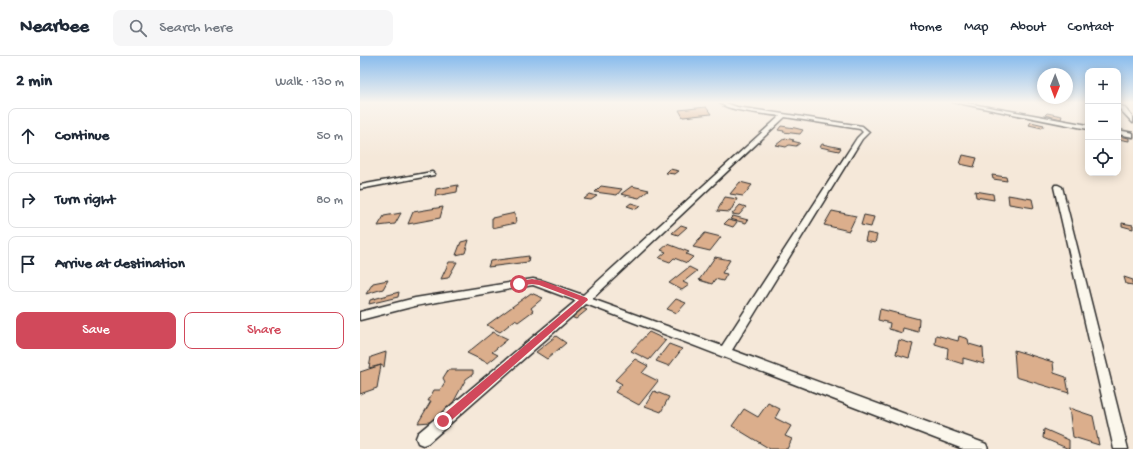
<!DOCTYPE html>
<html lang="en">
<head>
<meta charset="utf-8">
<style>
  body { margin:0; font-family:"Gochi Hand",sans-serif; background:#f6f6f7; color:#1f2937 }
  .controls { position:absolute; right:12px; top:12px; display:grid; overflow:hidden; border-radius:8px; box-shadow:0 2px 10px #0003 }
  .controls button { width:36px; height:36px; display:grid; place-items:center; padding:0; border:0; border-bottom:1px solid #e0e1e3; background:#fff; color:#1f2937; font:20px sans-serif }
  .compass { position:absolute; left:677px; top:12px; width:36px; height:36px; border-radius:50%; background:#fff; box-shadow:0 2px 10px #0003; rotate:181deg }
  .stop { position:absolute; width:12px; height:12px; margin:-9px; border:3px solid #d1495b; border-radius:50%; background:#fff }
  .stop.end { background:#d1495b; border-color:#fff; box-shadow:0 1px 4px #0008 }
  .list { margin:0; padding:0; list-style:none }
  h2 { display:flex; justify-content:space-between; align-items:center; height:52px; margin:0; padding:0 16px; font-size:17px }
  h2 small { font-size:13px; font-weight:400; color:#747a83 }
  .list li { display:grid; grid-template-columns:26px 1fr auto; gap:12px; align-items:center; box-sizing:border-box; height:56px; margin:0 8px 8px; padding:0 8px; border:1px solid #e0e1e3; border-radius:8px }
  .list b { display:block; font-size:15px; white-space:nowrap }
  .list em { font-size:13px; font-style:normal; color:#747a83 }
  .actions { display:flex; gap:8px; padding:12px 16px }
  .actions a { flex:1; padding:9px 0; border:1px solid #d1495b; border-radius:8px; text-align:center; font-size:14px; color:#d1495b }
  .actions .main { background:#d1495b; color:#fff }
  .icon { flex:none; width:22px; height:22px; fill:none; stroke:currentColor; stroke-width:2; stroke-linecap:round; stroke-linejoin:round }
  .map { position:relative; flex:none; width:773px; height:393px; overflow:hidden }
  header { display:flex; align-items:center; gap:24px; box-sizing:border-box; height:56px; padding:0 20px; background:#fff; border-bottom:1px solid #e0e1e3 }
  header strong { font-size:19px }
  nav { display:flex; gap:22px; margin-inline-start:auto; font-size:14px }
  .search { width:280px; height:36px; background:#f6f6f7; display:flex; align-items:center; gap:10px; box-sizing:border-box; padding:0 14px; border-radius:8px; color:#747a83; font-size:15px }
  main { display:flex }
  aside { flex:1; background:#fff }
  .map>svg:first-child { display:block }
  .building { fill:#dbae8c; stroke:#2b2b2b }
  .lines { fill:none; stroke-linecap:round; stroke-linejoin:round }
  .minor-casing { stroke:#2b2b2b; stroke-width:3 }
  .minor { fill:#fbf7ec; fill-rule:evenodd }
  .route { fill:#d1495b }
</style>
</head>
<body>
<header>
<strong>Nearbee</strong>
<div class="search"><svg class="icon" aria-label="search" viewBox="0 0 24 24"><circle cx="10" cy="10" r="6"/><path d="M15 15l6 6"/></svg>Search here</div>
<nav><a>Home</a><a>Map</a><a>About</a><a>Contact</a></nav>
</header>
<main>
<aside>
<h2>2 min<small>Walk · 130 m</small></h2>
<ul class="list">
<li><svg class="icon" aria-label="ahead" viewBox="0 0 24 24"><path d="M12 20V5M6 11l6-6 6 6"/></svg><div><b>Continue</b></div><em>50 m</em></li>
<li><svg class="icon" aria-label="right" viewBox="0 0 24 24"><path d="M7 20v-9h11M14 6l5 5-5 5"/></svg><div><b>Turn right</b></div><em>80 m</em></li>
<li><svg class="icon" aria-label="arrive" viewBox="0 0 24 24"><path d="M6 21V4h12l-3 4 3 4H6"/></svg><div><b>Arrive at destination</b></div></li>
</ul>
<div class="actions"><a class="main">Save</a><a>Share</a></div>
</aside>
<div class="map">
<svg width="773" height="393" viewBox="0 0 773 393">
  <rect width="100%" height="100%" fill="#f5e8d9"/>
  <filter id="ink" filterUnits="userSpaceOnUse"><feTurbulence type="fractalNoise" baseFrequency=".025" numOctaves="2"/><feDisplacementMap in="SourceGraphic" scale="8" xChannelSelector="R" yChannelSelector="G"/><feConvolveMatrix kernelMatrix="1 2 1 2 8 2 1 2 1" color-interpolation-filters="sRGB"/></filter>
  <g filter="url(#ink)">
    <path class="building" d="M346 51 351 58 323 61 319 54Z
      M687 57 702 60 701 63 685 59Z
      M671 66 684 69 682 72 669 69Z
      M421 70 435 72 443 74 440 78 423 76 424 75 418 74Z
      M758 80 769 82V85L758 83Z
      M425 82 434 84 432 85 440 87 436 90 429 89 426 91 416 89Z
      M462 88 481 92 479 95 460 91Z
      M603 99 617 102 614 111 600 108Z
      M310 113 319 115 315 118 306 117Z
      M632 119 646 121 647 125 633 123Z
      M380 126 392 129 383 140 370 138Z
      M98 129 97 136 75 140 76 133Z
      M241 130 262 133 257 139 235 136Z
      M272 130 289 134 279 142 261 138Z
      M615 135 633 138 634 144 616 141Z
      M230 138 237 140 231 144 224 143Z
      M648 139 672 143 674 152 649 148Z
      M365 141 377 143 370 156 357 155Z
      M271 147 281 150 276 153 267 150Z
      M380 149 386 151 379 159 372 158Z
      M83 151 80 162 48 168 53 156Z
      M472 155 496 160 489 175 464 169Z
      M41 157 35 168 18 170 24 160Z
      M155 157 156 167 132 172V162Z
      M504 159 514 161 511 171 501 169Z
      M373 160 388 164 386 167 370 163Z
      M368 164 377 166 373 171 364 168Z
      M762 167 773 169V173L762 170Z
      M321 169 327 171 318 179 312 177Z
      M345 177 361 181 350 195 333 191Z
      M507 177 517 179 515 187 505 185Z
      M109 184 105 197 96 199 101 186Z
      M308 188 329 196 326 198 333 201 327 207 314 202 310 206 299 202 306 196 301 194Z
      M169 200 168 206 128 211 130 205Z
      M355 201 370 204 362 217 367 218 363 225 355 223 352 228 339 224Z
      M89 206H97L88 222 81 223Z
      M329 211 337 215 323 226 329 229 322 234 309 227Z
      M764 221 773 224V229L766 228Z
      M28 224 23 233 6 238 13 227Z
      M39 236 38 241 9 248 10 244Z
      M171 237 183 242 171 252 173 255 158 266 155 264 140 276 127 269Z
      M316 243 326 247 317 257 307 253Z
      M222 252 227 254 216 263 211 261Z
      M520 253 559 263 558 276 543 272 542 277 529 273 530 267 518 264Z
      M133 276 148 283 132 296 138 299 128 307 107 297Z
      M289 276 306 284 289 304 271 295Z
      M576 279 598 285 599 280 608 283 609 288 623 292 624 308 603 302V308L587 303 588 292 575 288Z
      M196 280 206 287 187 303 176 296Z
      M539 284 553 288 549 302 536 298Z
      M309 288 322 293 309 310 296 305Z
      M654 294 693 306 694 317 706 321 709 337 656 321Z
      M26 296 24 311 21 309 9 312 11 301Z
      M275 303 288 310 282 317 298 325 279 349 255 336 262 328 255 324Z
      M21 309 17 332 0 338V316Z
      M88 314H113V318L106 323 83 365 58 367 71 345H68L74 334H80L85 326 83 322Z
      M294 335 309 341 301 356 285 350Z
      M408 347 420 353 415 362 431 370 425 380 432 383 427 393H410L372 370 384 353 398 361Z
      M709 352 733 360 739 389 713 381Z
      M684 373 709 384V393L683 382Z"/>
    <g class="lines">
      <defs>
        <path id="minor" d="M359 46H363L377 51 502 70 509 76 502 83 372 294 621 386 626 388 628 393H603L226 248 68 387 63 389 58 387 56 382 58 377 216 245 173 229 55 250 0 264V256L55 242 173 223 183 225 223 239 420 60C407 58 366 55 359 46ZM425 61 500 73 503 76 497 82 362 290 232 243Z
          M593 46H601L728 69V73Z
          M758 48 764 51 773 62V67L758 51Z
          M758 74 773 77V81L758 78Z
          M72 116 75 118 74 119 0 133V129Z
          M695 129H698L702 131 768 393H754L694 131Z"/>
      </defs>
      <use href="#minor" class="minor-casing"/>
      <use href="#minor" class="minor"/>
    </g>
  </g>
  <linearGradient id="sky" x2="0" y2="1"><stop stop-color="#89bced"/><stop offset="0.46" stop-color="#faf5ee"/><stop offset="1" stop-color="#faf5ee" stop-opacity="0"/></linearGradient>
  <rect width="773" height="101" fill="url(#sky)"/>
  <path class="route" d="M172 223 183 225 227 242 228 244 86 369 83 370 79 369 78 365 79 362 219 244 179 229 172 228 159 230 156 228 157 226Z"/>
</svg>
<div class="controls">
<button>+</button>
<button>−</button>
<button><svg class="icon" aria-label="locate" viewBox="0 0 24 24"><circle cx="12" cy="12" r="6"/><path d="M12 2v4M12 18v4M2 12h4M18 12h4"/></svg></button>
</div>
<svg class="compass" viewBox="-18 -18 36 36"><path d="M0-13l5 13h-10z" fill="#e53935"/><path d="M0 13l5-13h-10z" fill="#747a83"/></svg>
<div class="stop" style="left:159px;top:228px"></div>
<div class="stop end" style="left:83px;top:365px"></div>
</div>
</main>
</body>
</html>
